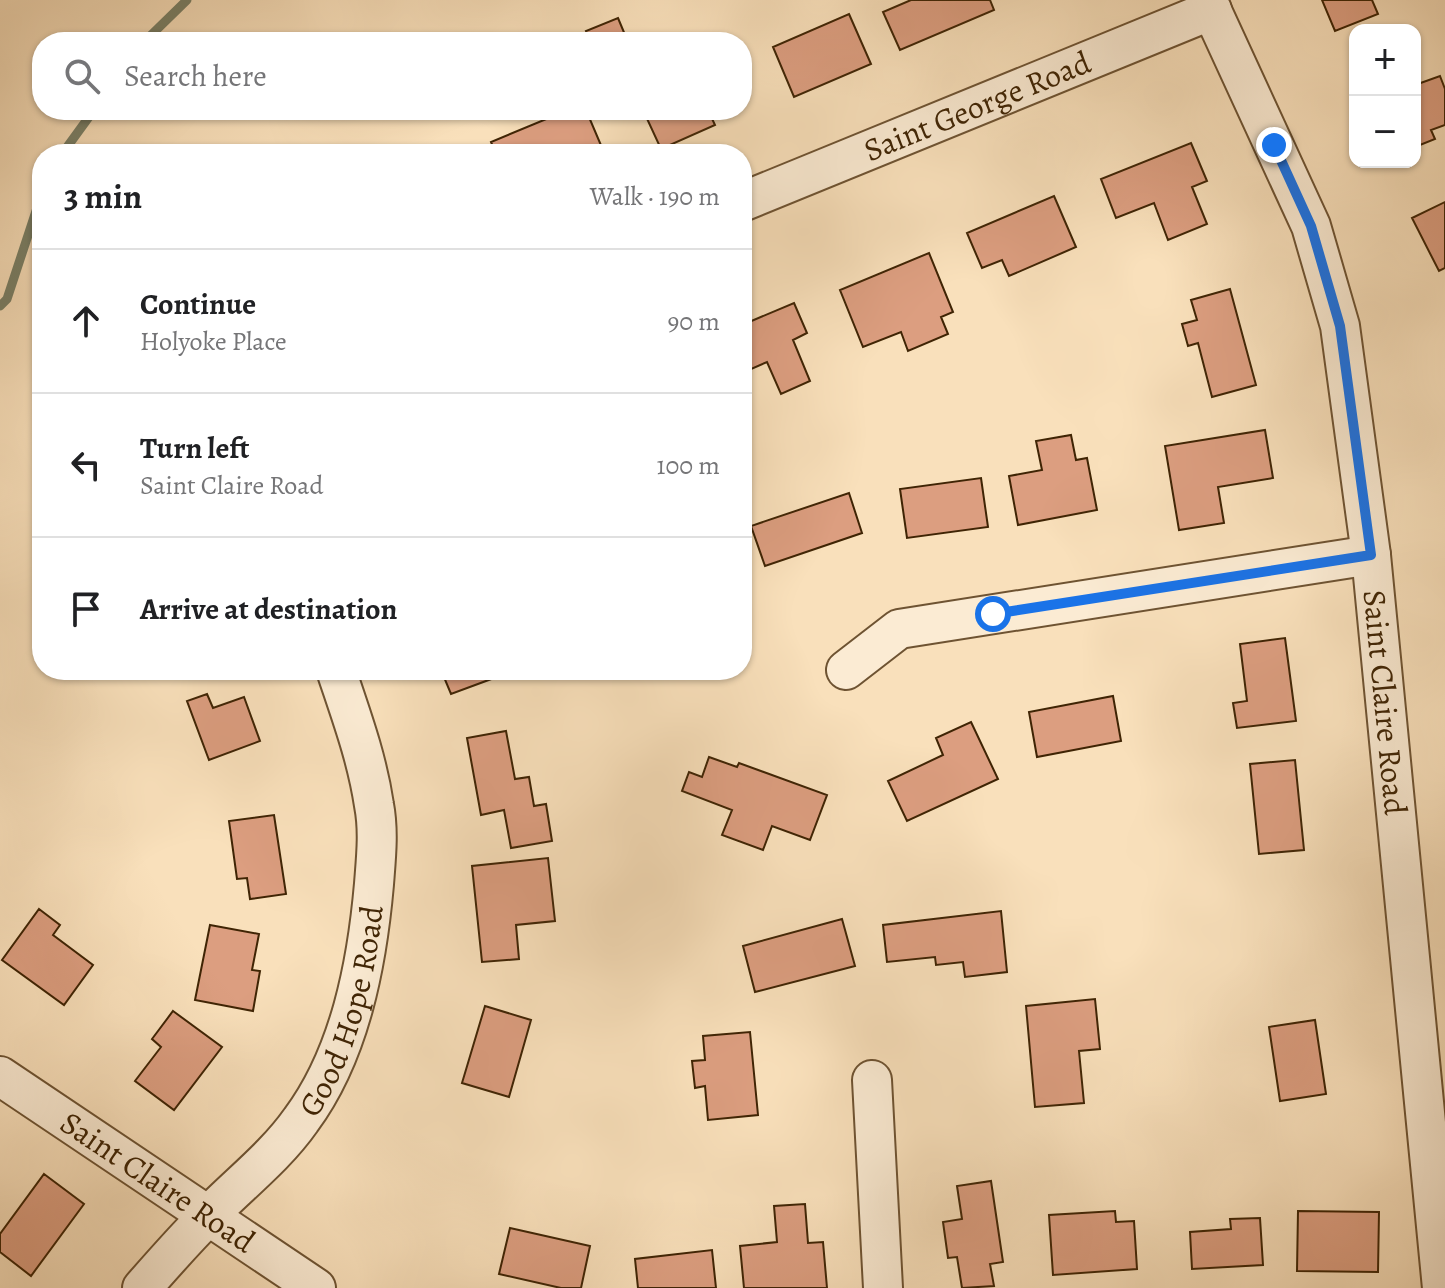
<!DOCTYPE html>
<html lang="en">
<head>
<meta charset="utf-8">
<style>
  body { margin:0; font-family:Alegreya,serif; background:#f6f6f6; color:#202124 }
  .controls { position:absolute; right:24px; top:24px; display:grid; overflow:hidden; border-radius:16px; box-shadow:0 2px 6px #0004 }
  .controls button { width:72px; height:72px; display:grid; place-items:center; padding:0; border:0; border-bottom:2px solid #e0e0e0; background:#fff; color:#202124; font:40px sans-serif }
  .stop { position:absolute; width:24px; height:24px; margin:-18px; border:6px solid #1a73e8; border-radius:50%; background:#fff }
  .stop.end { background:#1a73e8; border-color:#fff; box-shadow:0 2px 8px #0008 }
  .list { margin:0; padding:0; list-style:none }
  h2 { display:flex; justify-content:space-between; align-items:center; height:104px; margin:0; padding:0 32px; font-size:34px }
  h2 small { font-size:26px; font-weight:400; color:#757577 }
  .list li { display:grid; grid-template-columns:52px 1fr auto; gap:24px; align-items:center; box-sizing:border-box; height:144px; padding:0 32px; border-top:2px solid #e0e0e0 }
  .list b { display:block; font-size:30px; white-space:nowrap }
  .list p { margin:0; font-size:26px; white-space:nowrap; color:#757577 }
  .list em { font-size:26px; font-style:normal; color:#757577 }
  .icon { flex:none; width:44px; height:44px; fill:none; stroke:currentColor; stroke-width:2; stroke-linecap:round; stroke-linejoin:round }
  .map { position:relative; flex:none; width:1445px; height:1288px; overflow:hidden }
  .search { position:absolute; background:#fff; box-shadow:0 2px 6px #0004; left:32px; top:32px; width:720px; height:88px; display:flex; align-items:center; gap:20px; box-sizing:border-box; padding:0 28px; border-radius:32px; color:#757577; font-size:30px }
  .panel { position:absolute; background:#fff; box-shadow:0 2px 6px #0004; left:32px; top:144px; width:720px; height:536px; border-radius:32px }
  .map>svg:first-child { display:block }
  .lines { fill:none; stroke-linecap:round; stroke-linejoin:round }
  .stream { stroke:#798068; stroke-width:9 }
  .building { fill:#dc9e80; stroke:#3f2404; stroke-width:2 }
  .minor-casing { stroke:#6e5332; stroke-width:42 }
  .minor { stroke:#fbebd3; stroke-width:38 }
  .route { stroke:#1a73e8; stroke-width:10 }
  .labels { text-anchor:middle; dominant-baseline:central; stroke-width:8; stroke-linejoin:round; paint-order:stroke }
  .street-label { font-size:32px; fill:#3f2404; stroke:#fbebd3 }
</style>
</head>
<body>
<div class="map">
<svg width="1445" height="1288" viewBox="0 0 1445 1288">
  <rect width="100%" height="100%" fill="#f9e0bb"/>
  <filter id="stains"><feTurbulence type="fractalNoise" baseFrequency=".0025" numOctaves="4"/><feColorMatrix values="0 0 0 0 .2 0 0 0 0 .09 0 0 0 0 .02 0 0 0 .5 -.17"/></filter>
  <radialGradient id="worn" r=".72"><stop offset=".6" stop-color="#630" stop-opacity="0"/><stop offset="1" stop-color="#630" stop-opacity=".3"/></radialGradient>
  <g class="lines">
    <path class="stream" d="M144 42 187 0
      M62 154 94 110
      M0 306 7 299 42 193"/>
  </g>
  <path class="building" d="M911 0H990L994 10 900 50 883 12Z
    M1322 0H1372L1378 14 1335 31Z
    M849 14 871 64 794 97 773 47Z
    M618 18 628 42H591L586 31Z
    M1440 76 1445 89V125L1431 130 1435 139 1415 147V85Z
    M568 110H586L603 150 593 154H496L491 142Z
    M643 110H708L715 125 661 149Z
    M1191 143 1207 181 1192 187 1207 224 1168 240 1154 203 1116 218 1101 179Z
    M1054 196 1076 247 1009 276 1002 260 982 268 967 233Z
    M1445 202V268L1439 271 1412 218Z
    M929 253 953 312 941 317 948 334 908 351 901 332 863 347 840 290Z
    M1230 289 1256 385 1212 397 1198 343 1188 346 1182 324 1197 320 1191 300Z
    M794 303 807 333 793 340 810 381 781 394 767 362 742 373V325Z
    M1265 430 1273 478 1218 487 1224 523 1179 530 1165 446Z
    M1071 435 1076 460 1087 458 1097 510 1018 525 1009 476 1042 470 1036 441Z
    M981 478 988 527 907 538 900 489Z
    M849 493 862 533 765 566 751 526Z
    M1285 638 1296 721 1237 728 1233 703 1247 701 1240 644Z
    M441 670H492L494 678 451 694Z
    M670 670H714L713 678 669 674Z
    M207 694 213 708 244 697 260 741 209 760 187 701Z
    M1113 696 1121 741 1037 757 1029 712Z
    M971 722 998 779 907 821 888 781 943 755 936 738Z
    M506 731 515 779 529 777 534 806 546 804 552 841 511 848 504 810 481 815 467 738Z
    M709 757 737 767 739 763 827 795 810 840 772 826 763 850 722 835 732 810 682 791 689 772 702 777Z
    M1295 760 1304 850 1259 854 1250 764Z
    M274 815 286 894 250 899 247 878 237 879 229 821Z
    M548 858 555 921 516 925 519 959 482 962 472 866Z
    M39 909 60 925 53 935 93 965 64 1005 2 960Z
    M1001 911 1007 972 965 977 963 962 936 965 935 957 887 962 883 925Z
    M842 919 855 966 755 992 743 946Z
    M210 925 259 934 252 970 260 971 253 1011 195 1000Z
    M1095 999 1100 1049 1079 1051 1084 1103 1035 1107 1026 1006Z
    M485 1006 531 1020 509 1097 462 1083Z
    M173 1011 222 1047 174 1110 135 1081 161 1047 152 1039Z
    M1315 1020 1326 1094 1280 1101 1269 1027Z
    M750 1032 758 1115 708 1120 705 1086 695 1088 692 1061 705 1060 703 1036Z
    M44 1174 84 1204 31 1276 0 1252V1234Z
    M991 1181 1003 1262 990 1264 994 1286 962 1288 957 1257 948 1258 943 1222 962 1219 957 1186Z
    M805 1204 808 1243 823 1242 827 1288H744L740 1246 777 1242 774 1206Z
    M1115 1211 1116 1222 1134 1221 1137 1269 1053 1275 1049 1215Z
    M1298 1211 1379 1212 1378 1272 1297 1271Z
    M1260 1218 1263 1265 1192 1269 1190 1232 1231 1229 1230 1219Z
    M510 1228 590 1246 581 1288H561L499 1274Z
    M712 1250 716 1288H638L635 1259Z"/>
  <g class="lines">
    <defs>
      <g id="minor">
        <path id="s1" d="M1207 0 1311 226 1340 326 1371 555 1442 1288"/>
        <path id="s2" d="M742 202 1212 10"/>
        <path d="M846 670 899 629 1371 555"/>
        <path id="s3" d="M0 1076 316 1288"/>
        <path d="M872 1080 883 1288"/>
        <path id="s4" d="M142 1288C163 1264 185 1239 208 1216 239 1184 275 1157 301 1120 350 1054 367 964 374 884 376 858 379 831 374 805 367 758 351 715 336 670"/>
      </g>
    </defs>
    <use href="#minor" class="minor-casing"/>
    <use href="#minor" class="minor"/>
  </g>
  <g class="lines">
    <path class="route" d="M993 614 1371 555 1340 326 1311 226 1274 145"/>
  </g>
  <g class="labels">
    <g class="street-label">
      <text stroke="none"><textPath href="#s2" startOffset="254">Saint George Road</textPath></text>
      <text stroke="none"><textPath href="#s1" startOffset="732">Saint Claire Road</textPath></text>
      <text stroke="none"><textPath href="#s4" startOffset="350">Good Hope Road</textPath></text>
      <text stroke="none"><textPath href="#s3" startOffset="190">Saint Claire Road</textPath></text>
    </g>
  </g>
  <rect width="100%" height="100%" filter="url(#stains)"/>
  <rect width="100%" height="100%" fill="url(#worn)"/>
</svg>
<div class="controls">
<button>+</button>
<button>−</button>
</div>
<div class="stop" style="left:993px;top:614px"></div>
<div class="stop end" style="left:1274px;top:145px"></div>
<div class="search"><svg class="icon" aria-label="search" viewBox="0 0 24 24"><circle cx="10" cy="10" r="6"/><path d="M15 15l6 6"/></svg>Search here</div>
<section class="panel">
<h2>3 min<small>Walk · 190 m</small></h2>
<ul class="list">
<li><svg class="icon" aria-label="ahead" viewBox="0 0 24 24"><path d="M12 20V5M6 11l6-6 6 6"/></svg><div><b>Continue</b><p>Holyoke Place</p></div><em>90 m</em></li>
<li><svg class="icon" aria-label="left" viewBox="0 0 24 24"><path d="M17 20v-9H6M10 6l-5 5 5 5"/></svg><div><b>Turn left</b><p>Saint Claire Road</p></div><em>100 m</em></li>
<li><svg class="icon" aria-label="arrive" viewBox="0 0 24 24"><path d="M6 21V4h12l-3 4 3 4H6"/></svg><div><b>Arrive at destination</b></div></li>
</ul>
</section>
</div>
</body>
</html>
